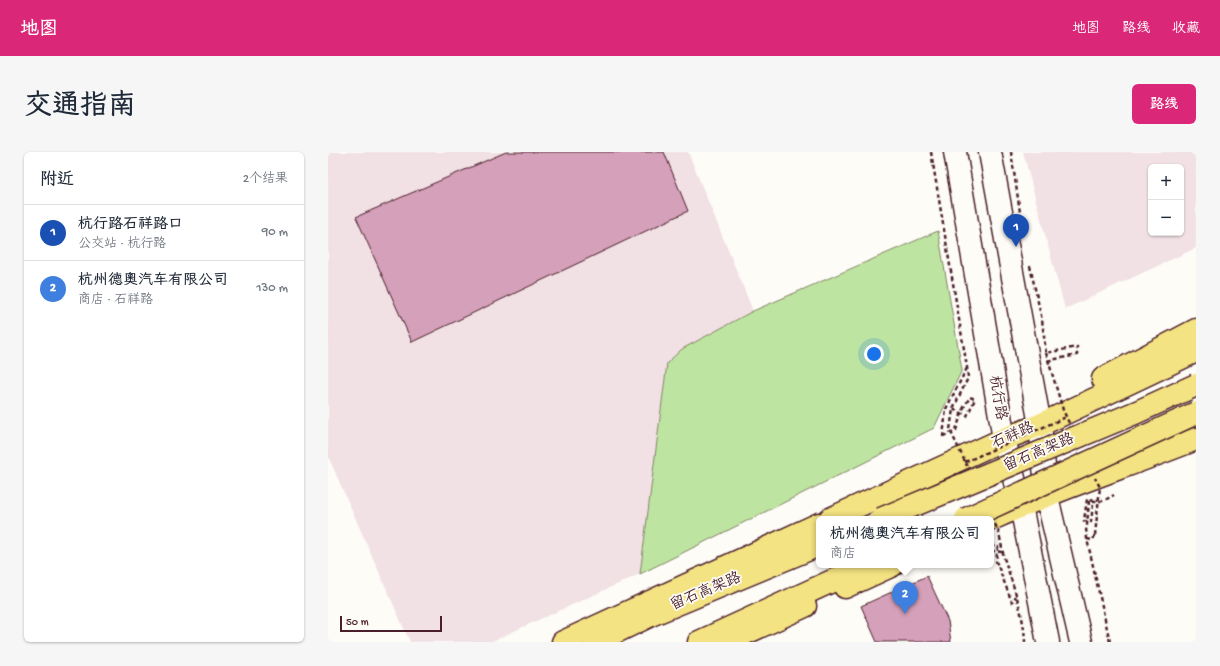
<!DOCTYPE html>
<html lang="zh">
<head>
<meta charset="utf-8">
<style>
  body { margin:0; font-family:"Gochi Hand","LXGW WenKai TC",sans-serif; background:#f6f6f7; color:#1f2937 }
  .controls { position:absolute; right:12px; top:12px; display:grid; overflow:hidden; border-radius:6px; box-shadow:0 1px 3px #0004 }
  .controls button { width:36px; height:36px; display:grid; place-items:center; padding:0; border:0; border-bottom:1px solid #e0e1e3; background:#fff; color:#1f2937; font:20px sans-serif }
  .scale { position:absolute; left:12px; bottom:10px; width:102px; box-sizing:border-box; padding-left:4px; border:2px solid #4a1f2b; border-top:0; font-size:11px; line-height:14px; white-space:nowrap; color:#4a1f2b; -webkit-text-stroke:3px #fdfcf7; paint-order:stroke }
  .you { position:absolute; left:546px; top:202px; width:14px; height:14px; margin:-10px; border:3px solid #fff; border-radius:50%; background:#1a73e8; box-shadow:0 0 0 6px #1a73e833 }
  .badge { display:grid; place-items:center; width:26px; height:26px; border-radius:50%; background:#db2777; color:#fff; font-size:13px; font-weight:700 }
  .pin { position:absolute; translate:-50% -33px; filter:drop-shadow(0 1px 2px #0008) }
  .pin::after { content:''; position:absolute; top:21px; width:14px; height:12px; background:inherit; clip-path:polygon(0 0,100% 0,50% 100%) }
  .popup { position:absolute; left:488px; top:364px; width:178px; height:52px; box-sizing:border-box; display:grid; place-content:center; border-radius:6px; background:#fff; filter:drop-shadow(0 1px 3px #0005); font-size:13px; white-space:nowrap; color:#747a83 }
  .popup b { font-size:15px; color:#1f2937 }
  .popup::after { content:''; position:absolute; left:50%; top:100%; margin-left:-8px; border:8px solid transparent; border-top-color:#fff }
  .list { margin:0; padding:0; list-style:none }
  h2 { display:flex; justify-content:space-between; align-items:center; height:52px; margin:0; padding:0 16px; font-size:17px }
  h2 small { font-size:13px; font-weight:400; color:#747a83 }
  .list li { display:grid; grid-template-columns:26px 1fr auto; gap:12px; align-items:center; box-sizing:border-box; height:56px; padding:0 16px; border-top:1px solid #e0e1e3 }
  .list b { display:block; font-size:15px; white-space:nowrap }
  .list p { margin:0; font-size:13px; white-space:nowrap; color:#747a83 }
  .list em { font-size:13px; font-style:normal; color:#747a83 }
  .map { position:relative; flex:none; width:868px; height:490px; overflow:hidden; border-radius:6px }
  header { display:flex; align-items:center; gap:24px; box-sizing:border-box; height:56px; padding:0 20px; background:#db2777; color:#fff }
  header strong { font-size:19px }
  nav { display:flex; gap:22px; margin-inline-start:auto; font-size:14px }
  .intro { display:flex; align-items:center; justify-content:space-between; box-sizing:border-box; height:96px; padding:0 24px }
  h1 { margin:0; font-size:28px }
  .button { padding:10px 18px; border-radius:6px; background:#db2777; color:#fff; font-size:14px; font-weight:700 }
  main { display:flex; gap:24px; padding:0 24px }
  aside { flex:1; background:#fff; border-radius:6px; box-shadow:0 1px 3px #0004 }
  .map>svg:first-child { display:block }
  .built { fill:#f1e0e4; fill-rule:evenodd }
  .green { fill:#bde5a1; stroke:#848266 }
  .building { fill:#d5a0b9; stroke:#4a1f2b }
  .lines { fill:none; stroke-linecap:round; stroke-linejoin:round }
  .secondary-casing { stroke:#4a1f2b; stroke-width:25 }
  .primary-casing { stroke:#4a1f2b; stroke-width:25 }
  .trunk-casing { stroke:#4a1f2b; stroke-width:25 }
  .path { stroke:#4a1f2b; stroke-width:2.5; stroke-dasharray:4 3; stroke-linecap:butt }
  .secondary { stroke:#fdfcf7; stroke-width:22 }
  .primary { stroke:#f4e382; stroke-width:22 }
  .trunk { stroke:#f4e382; stroke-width:22 }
  .trunk-bridge-casing { stroke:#4a1f2b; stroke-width:25; stroke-linecap:butt }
  .path-bridge { stroke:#4a1f2b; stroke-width:2.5; stroke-dasharray:4 3; stroke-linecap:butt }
  .trunk-bridge { stroke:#f4e382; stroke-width:22 }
  .labels { text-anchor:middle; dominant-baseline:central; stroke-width:3.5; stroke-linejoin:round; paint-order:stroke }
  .street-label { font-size:15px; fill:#4a1f2b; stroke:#fdfcf7 }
</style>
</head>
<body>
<header>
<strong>地图</strong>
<nav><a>地图</a><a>路线</a><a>收藏</a></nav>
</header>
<div class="intro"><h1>交通指南</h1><a class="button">路线</a></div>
<main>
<aside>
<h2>附近<small>2个结果</small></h2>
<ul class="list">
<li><span class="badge" style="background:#1a4fb4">1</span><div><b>杭行路石祥路口</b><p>公交站 · 杭行路</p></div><em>90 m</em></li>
<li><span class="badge" style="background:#3f7fe0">2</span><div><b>杭州德奥汽车有限公司</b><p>商店 · 石祥路</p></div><em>130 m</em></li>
</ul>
</aside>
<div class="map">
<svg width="868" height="490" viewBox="0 0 868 490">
  <rect width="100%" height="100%" fill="#fdfcf7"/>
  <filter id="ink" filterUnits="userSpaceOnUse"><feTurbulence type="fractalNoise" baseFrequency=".025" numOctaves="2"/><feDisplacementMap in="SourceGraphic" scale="8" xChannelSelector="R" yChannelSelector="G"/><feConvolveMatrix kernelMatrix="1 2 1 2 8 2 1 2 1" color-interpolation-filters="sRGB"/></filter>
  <g filter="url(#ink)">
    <path class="built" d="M0 0H360L425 159 354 197 339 211 312 422 162 490H82L0 304Z
      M695 0H868V96L737 157ZM823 15H853V81H823Z"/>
    <path class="green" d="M610 79 634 218 606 276 312 422 339 211 354 197 425 159Z"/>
    <path class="building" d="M178 0H336L360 59 84 190 28 65Z
      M599 424 620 469 623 490H549L533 454Z"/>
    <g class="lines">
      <defs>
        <path id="secondary" d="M627 0 676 287 693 354 720 490
          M662 0 712 273 719 345 753 490"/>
        <path id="primary" d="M775 227 868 178
          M666 366C731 336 801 314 868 287
          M502 367 676 287 712 273 868 199
          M517 435 565 413
          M235 490 491 372
          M398 490 477 454"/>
        <path id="trunk" d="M267 490 325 462 491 393
          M371 490 539 413"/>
      </defs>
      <use href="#secondary" class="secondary-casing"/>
      <use href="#primary" class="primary-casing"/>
      <use href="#trunk" class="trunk-casing"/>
      <path class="path" d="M603 0 639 215 640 226 625 257
        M683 0 692 60
        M702 114 714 168 718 201 749 195V203L718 209
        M615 284 628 278 635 257
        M615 285 618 257 639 216
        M759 387 765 388 767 383
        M663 393 670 395 668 409 684 450 688 444
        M676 406C685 433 696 462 697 490
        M782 490 759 387 758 376 759 373 761 349H775L786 343"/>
      <use href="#secondary" class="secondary"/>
      <use href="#primary" class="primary"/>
      <use href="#trunk" class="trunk"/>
      <defs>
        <path id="trunk-bridge" d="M553 367 809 260 868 233
          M638 367 868 261"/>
      </defs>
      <use href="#trunk-bridge" class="trunk-bridge-casing"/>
      <path class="path-bridge" d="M718 201 735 258 741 271
        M635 257 642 245 647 247 639 264 625 257 622 278 639 314
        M637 310 738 265
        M765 353 763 370 756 369 759 347 770 348
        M667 372 671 381 676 406
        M767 383 772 335 767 326
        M663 399 675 400"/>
      <use href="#trunk-bridge" class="trunk-bridge"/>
    </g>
  </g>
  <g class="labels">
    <g class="street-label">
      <text transform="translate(669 246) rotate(80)">杭行路</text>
      <text transform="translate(685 284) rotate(-23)">石祥路</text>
      <text transform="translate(711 301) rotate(-23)">留石高架路</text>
      <text transform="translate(378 440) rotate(-23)">留石高架路</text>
    </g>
  </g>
</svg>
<div class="controls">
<button>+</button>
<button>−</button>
</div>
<div class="scale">50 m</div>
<div class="you"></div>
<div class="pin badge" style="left:688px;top:95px;background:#1a4fb4">1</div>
<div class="pin badge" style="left:577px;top:462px;background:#3f7fe0">2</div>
<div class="popup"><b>杭州德奥汽车有限公司</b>商店</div>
</div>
</main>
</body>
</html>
